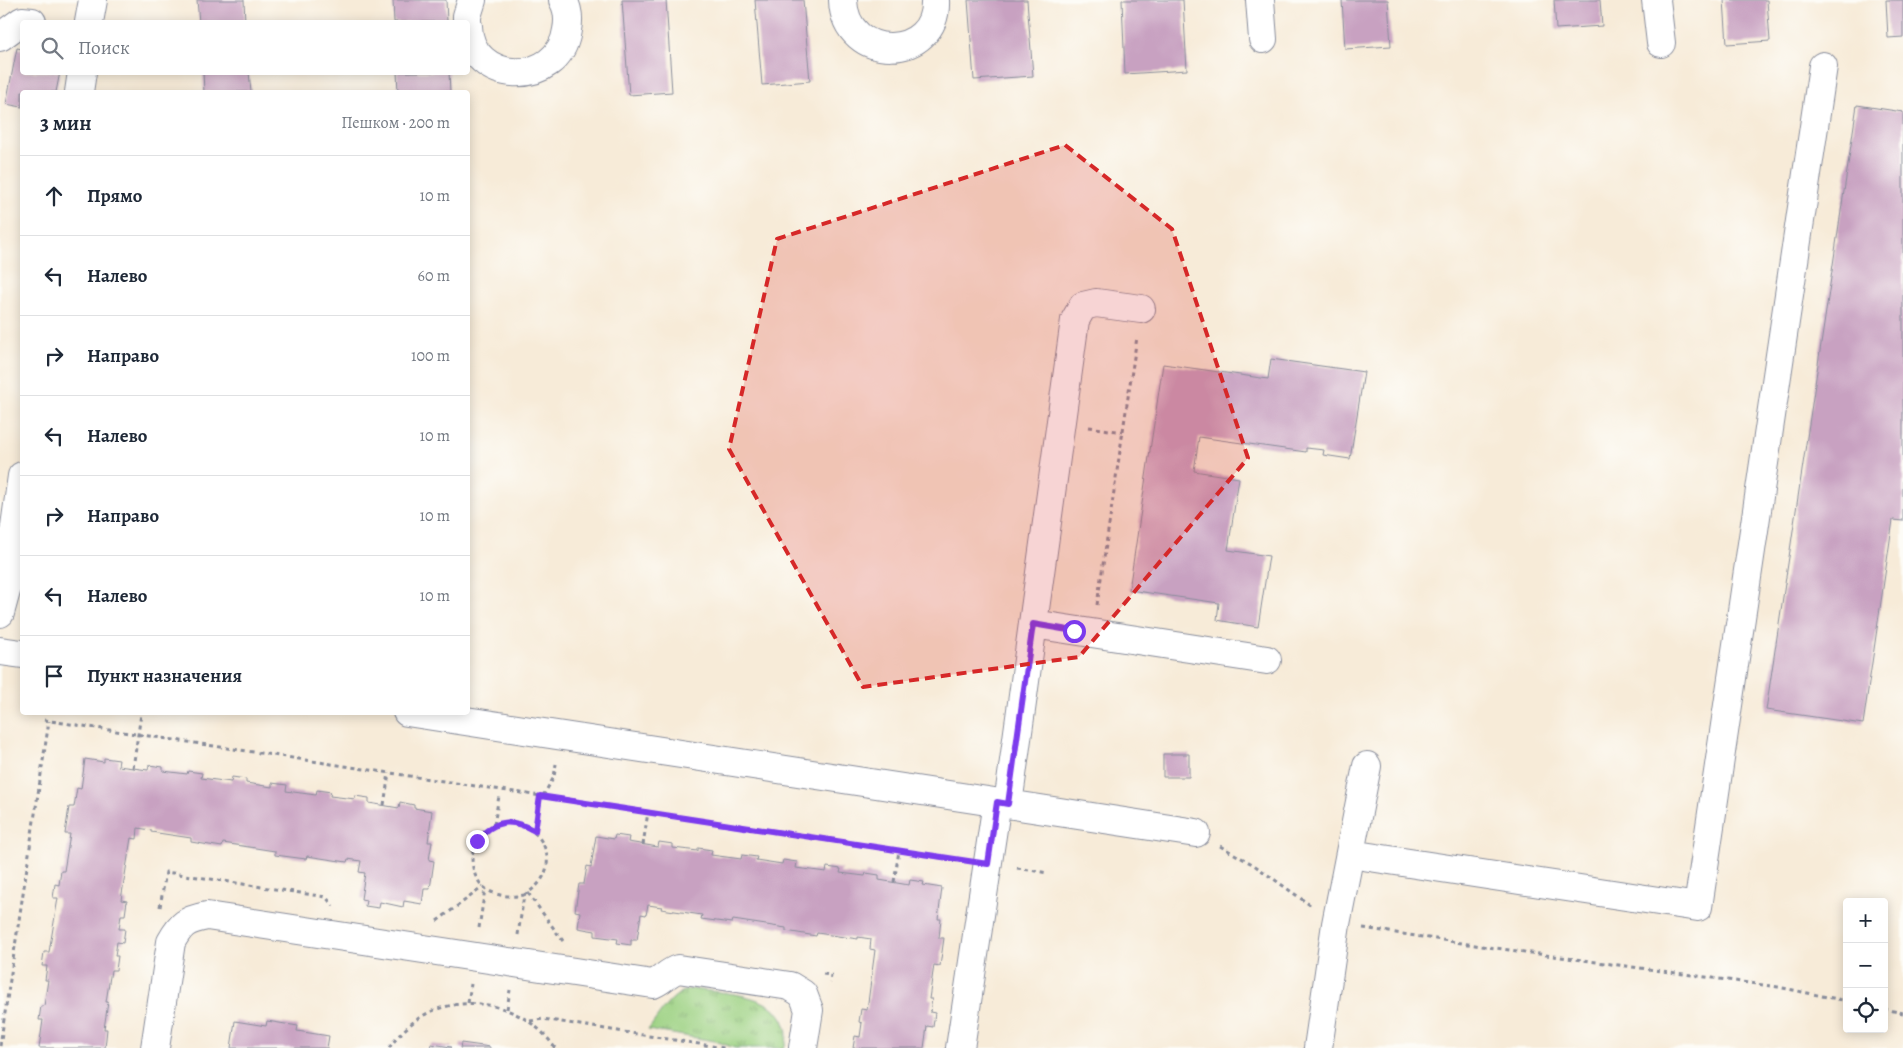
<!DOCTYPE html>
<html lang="ru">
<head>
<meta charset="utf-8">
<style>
  body { margin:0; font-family:Alegreya,serif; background:#f6f6f7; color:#1f2937 }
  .controls { position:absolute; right:15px; bottom:15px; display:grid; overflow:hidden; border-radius:5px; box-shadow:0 2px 12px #0003 }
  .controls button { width:45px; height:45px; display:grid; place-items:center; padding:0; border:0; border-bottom:1px solid #e0e1e3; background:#fff; color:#1f2937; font:25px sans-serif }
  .stop { position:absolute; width:15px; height:15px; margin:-11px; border:4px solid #7c3aed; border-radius:50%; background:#fff }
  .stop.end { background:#7c3aed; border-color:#fff; box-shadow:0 1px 5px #0008 }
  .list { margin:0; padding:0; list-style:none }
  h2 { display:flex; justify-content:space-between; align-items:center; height:65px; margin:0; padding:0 20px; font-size:21px }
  h2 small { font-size:16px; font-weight:400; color:#747a83 }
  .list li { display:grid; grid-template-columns:32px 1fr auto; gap:15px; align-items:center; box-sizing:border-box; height:80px; padding:0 20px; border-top:1px solid #e0e1e3 }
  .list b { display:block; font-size:19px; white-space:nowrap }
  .list em { font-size:16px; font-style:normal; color:#747a83 }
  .icon { flex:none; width:28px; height:28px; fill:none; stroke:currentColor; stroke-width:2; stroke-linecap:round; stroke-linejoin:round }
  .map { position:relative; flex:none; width:1903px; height:1048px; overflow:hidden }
  .search { position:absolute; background:#fff; box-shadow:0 2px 12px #0003; left:20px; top:20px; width:450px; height:55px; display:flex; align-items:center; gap:12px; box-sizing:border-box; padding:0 18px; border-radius:5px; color:#747a83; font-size:19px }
  .panel { position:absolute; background:#fff; box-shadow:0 2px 12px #0003; left:20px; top:90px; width:450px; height:625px; border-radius:5px }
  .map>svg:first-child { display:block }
  .grass { fill:url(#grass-tufts); stroke:#5c8070 }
  .building { fill:#c8a1c1 }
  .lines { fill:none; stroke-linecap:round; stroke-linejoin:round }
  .minor-casing { stroke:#898d9b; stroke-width:30 }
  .path { stroke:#898d9b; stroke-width:3; stroke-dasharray:4 4; stroke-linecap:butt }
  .minor { stroke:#fff; stroke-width:28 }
  .route { stroke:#7c3aed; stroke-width:6 }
  .marked { fill:#d62828; fill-opacity:0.2; stroke:#d62828; stroke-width:4; stroke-dasharray:10 6; stroke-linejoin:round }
</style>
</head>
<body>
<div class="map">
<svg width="1903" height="1048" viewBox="0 0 1903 1048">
  <defs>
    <pattern id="grass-tufts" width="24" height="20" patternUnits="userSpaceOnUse" patternTransform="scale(1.25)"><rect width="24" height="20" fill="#9cd182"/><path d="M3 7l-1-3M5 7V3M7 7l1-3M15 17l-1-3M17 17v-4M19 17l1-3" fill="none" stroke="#7eaa6e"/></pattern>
  </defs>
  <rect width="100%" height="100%" fill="#fdfcf7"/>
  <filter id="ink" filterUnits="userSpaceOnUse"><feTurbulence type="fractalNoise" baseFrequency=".02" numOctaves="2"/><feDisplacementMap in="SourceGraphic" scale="10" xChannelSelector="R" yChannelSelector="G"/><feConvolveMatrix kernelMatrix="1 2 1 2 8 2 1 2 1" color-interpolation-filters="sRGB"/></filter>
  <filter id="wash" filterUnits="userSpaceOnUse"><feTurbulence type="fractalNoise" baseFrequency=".0096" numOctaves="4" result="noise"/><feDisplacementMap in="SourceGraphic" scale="20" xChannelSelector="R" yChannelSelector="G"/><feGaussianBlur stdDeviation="1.12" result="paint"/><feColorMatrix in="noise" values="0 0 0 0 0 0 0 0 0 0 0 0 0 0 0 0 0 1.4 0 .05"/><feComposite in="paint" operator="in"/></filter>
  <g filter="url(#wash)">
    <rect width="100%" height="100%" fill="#f7ebd8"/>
    <path class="grass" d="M692 989C720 993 775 992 785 1025 788 1033 787 1041 784 1048H735L715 1041 648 1030C659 1016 672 991 692 989Z"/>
    <g id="blocks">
      <path class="building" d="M197 0H244L245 22H199Z
        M393 0H446L447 22H394Z
        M622 0H666L672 92 629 95Z
        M755 0H803L810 81 762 85Z
        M968 0H1027L1033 76 974 80Z
        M1122 0H1183L1187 70 1125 74Z
        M1342 0H1388L1391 46 1345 49Z
        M1554 0H1600L1602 26 1556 29Z
        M1724 0H1767L1770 41 1727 44Z
        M1886 0H1903V37L1888 38Z
        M17 48 22 49V72H60L56 92H22V107L6 104Z
        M203 72H249L251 92H204Z
        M397 72H449L450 92H398Z
        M1857 105 1903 112V521L1893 520 1863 724 1766 710Z
        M1271 359 1364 372 1350 459 1323 455 1324 450 1306 448V452L1199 437 1194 471 1239 478 1228 550 1269 556 1258 627 1217 620 1219 603 1129 590 1163 364 1268 379Z
        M1163 754H1189V777H1163Z
        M104 758 119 760 118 766 148 770 149 765 163 767V771L187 774 188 771 202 773 201 778 231 782 232 777 246 779V783L272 787V783L287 785 286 791 316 795 317 790 331 792 330 796 355 799V796L369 798V803L399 808 400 802 414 805V808L432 811 428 842H432L429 860 434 861 430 889H424L422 904 404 901 403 907 380 902 379 908 365 906 366 900 361 899 365 873 359 872 361 861 348 859 347 862 307 856 306 859 275 855V851L223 843 222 847 191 842V838L151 832V830L138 828 137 839 131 838 121 900 127 901 125 915H121L119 929H125L123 943 117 942 115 956H118L116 970H111L106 1002H108L104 1029H107L105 1048H39L43 1020H39L41 1006H44L48 980H45L47 966H42L44 952H49L58 898H53L55 884 59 885 61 871H64L70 834H65L69 807H74L77 788 81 789 85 759 104 762Z
        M615 835 629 837 628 842 658 847 659 842 673 844V848L698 851V848L712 850 711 855 741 859 742 855 757 857 756 860 782 864 783 860 797 862 796 868 826 872 827 867 841 869 840 873 865 876 866 873 879 875V880L909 885 910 880 924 882 923 885 942 888 938 919H941L939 938H944L940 966 934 965 929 999H932L930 1012 935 1013 933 1027 927 1026 924 1048H853L855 1036 860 1037 862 1023 859 1022 861 1009 867 1010 875 950 870 949 871 939 858 937V939L817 933 816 936 786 931V928L733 920 732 923 701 919 702 915 661 909 662 907 648 905 646 915 641 914 637 940H631V945L617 943 618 939 595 936V931L578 928 580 912 575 911 579 884H584L587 866 591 867 596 836 614 839Z
        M235 1021 266 1026 267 1021 298 1026 297 1031 329 1036 327 1048H231Z
        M461 1043 490 1047V1048H460Z
        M431 1044 452 1047 451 1048H430Z"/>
    </g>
  </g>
  <g filter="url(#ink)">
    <use href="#blocks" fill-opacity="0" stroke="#898d9b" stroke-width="1"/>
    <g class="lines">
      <defs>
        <path id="minor" d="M843 0C845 64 938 61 935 0
          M1260 0 1263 39
          M1656 0 1661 43
          M89 22 93 0
          M467 22V16L472 0
          M468 26C469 85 559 89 567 30 569 20 568 9 563 0
          M0 37 22 21 32 22
          M79 92 82 72
          M0 613 6 591 22 476
          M1033 624 1267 660
          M0 651 22 654
          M407 712 1196 833
          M1008 804 1075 320 1083 306 1096 303 1141 309
          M1350 854 1698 907 1823 66
          M155 1048 171 942C181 924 186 920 207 916L653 984C663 980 668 972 678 969L790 986 803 994 809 1010 803 1048
          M960 1048 997 802
          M1318 1048 1336 924 1367 766"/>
      </defs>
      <use href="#minor" class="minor-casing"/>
      <path class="path" d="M1089 427 1123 432
        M1097 605 1137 337
        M44 720 959 860
        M133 768 141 714
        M543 796 554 777 556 764
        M384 805 389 773
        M494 825 499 796
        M535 831 540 796
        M643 845 648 812
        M1220 846 1254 865 1310 905
        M1017 868 1048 873
        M894 882 899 851
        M528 893 563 941
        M160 907 166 872 326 897 333 906
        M437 921 483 887
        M479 928 485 889
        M1363 928 1488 947 1778 987 1847 1001
        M518 935 524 895C581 863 520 794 483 834 477 840 473 848 472 857 472 889 496 900 524 895
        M823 974 831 975 830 983
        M468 1003 471 984
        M507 1009 510 990
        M1884 1009 1903 1013
        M530 1021 543 1019 724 1048
        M0 1046 49 721
        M389 1048C397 1037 407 1026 419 1018 464 990 526 1004 555 1048"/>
      <use href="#minor" class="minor"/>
    </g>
  </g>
  <g class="lines" filter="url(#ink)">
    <path class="route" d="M477 841C494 819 511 818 535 831L540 796 988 864 997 802 1008 804 1033 624 1074 631"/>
  </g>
  <path class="marked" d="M1065 145 1172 229 1248 458 1079 657 863 687 729 449 777 239Z"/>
</svg>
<div class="controls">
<button>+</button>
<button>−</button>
<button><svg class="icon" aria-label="locate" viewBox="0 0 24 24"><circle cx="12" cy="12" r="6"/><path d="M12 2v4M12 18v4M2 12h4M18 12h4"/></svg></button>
</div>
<div class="stop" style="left:1074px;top:631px"></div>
<div class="stop end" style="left:477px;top:841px"></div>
<div class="search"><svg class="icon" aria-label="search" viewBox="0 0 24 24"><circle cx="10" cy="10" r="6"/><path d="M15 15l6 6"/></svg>Поиск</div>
<section class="panel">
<h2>3 мин<small>Пешком · 200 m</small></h2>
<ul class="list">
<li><svg class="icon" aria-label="ahead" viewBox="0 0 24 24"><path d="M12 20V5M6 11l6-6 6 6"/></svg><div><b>Прямо</b></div><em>10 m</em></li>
<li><svg class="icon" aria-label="left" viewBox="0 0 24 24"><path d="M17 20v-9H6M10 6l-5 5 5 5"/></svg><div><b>Налево</b></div><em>60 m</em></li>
<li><svg class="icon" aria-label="right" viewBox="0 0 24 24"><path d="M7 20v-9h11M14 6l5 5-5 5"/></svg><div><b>Направо</b></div><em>100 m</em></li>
<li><svg class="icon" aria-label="left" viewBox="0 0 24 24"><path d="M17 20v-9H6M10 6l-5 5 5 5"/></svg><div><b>Налево</b></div><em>10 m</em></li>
<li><svg class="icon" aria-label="right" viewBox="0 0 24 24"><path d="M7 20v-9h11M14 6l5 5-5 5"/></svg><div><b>Направо</b></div><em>10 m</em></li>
<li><svg class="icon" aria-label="left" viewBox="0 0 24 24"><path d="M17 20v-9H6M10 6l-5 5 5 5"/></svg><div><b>Налево</b></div><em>10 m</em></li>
<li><svg class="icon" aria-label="arrive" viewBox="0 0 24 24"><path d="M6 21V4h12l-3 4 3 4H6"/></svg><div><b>Пункт назначения</b></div></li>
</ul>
</section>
</div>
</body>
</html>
